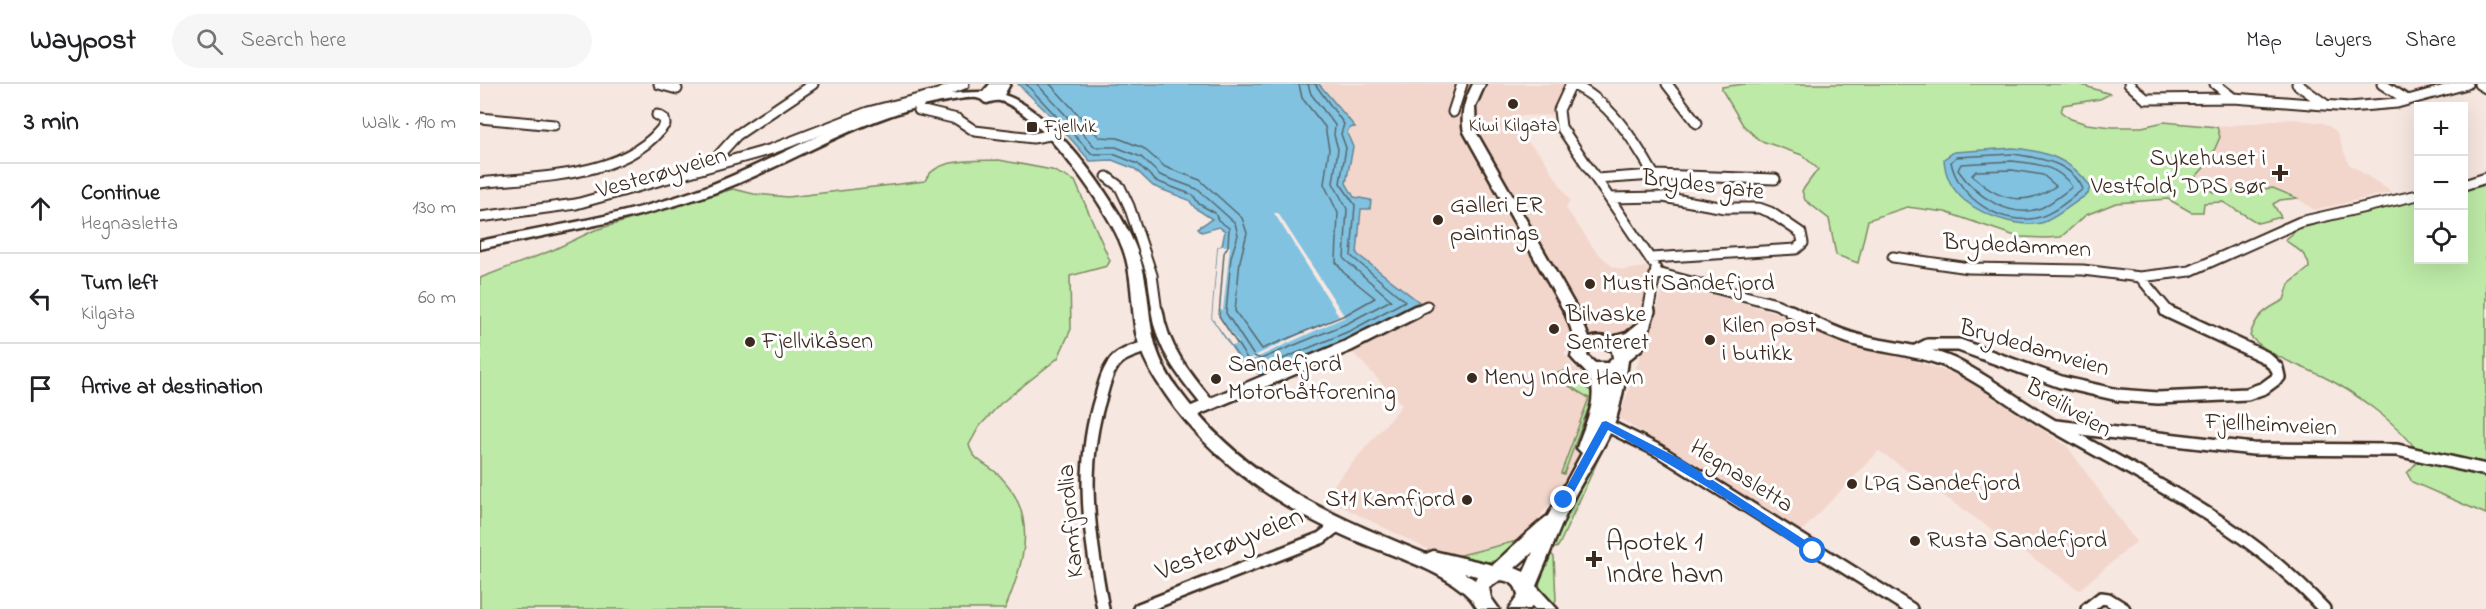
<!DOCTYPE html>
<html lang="en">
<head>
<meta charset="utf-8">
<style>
  body { margin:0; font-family:"Indie Flower",sans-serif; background:#f6f6f6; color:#202124 }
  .controls { position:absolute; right:18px; top:18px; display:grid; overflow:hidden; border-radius:0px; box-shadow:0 6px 24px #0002 }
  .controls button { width:54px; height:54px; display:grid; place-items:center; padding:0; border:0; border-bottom:2px solid #e0e0e0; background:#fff; color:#202124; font:30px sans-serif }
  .stop { position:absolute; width:18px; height:18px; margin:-14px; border:4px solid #1a73e8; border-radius:50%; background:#fff }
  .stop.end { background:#1a73e8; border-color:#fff; box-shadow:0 2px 6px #0008 }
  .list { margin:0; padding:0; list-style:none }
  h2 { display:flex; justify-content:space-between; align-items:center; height:78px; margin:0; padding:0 24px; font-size:26px }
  h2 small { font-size:20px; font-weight:400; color:#757577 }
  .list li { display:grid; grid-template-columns:39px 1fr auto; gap:18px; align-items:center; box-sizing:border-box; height:90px; padding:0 24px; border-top:2px solid #e0e0e0 }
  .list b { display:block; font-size:22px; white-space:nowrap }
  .list p { margin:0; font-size:20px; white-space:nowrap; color:#757577 }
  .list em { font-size:20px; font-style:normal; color:#757577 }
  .icon { flex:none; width:33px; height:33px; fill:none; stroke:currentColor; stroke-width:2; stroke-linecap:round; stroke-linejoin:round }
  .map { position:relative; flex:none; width:2006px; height:525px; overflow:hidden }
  header { display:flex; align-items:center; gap:36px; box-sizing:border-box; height:84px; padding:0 30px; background:#fff; border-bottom:2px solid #e0e0e0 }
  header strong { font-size:28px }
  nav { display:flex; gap:33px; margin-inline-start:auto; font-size:21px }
  .search { width:420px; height:54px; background:#f6f6f6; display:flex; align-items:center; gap:15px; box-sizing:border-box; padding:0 21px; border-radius:33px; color:#757577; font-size:22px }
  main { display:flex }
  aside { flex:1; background:#fff }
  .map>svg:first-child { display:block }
  .built { fill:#f2d6cc }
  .green { fill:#bdeaa7; stroke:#7c8a62; stroke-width:1.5 }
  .water { fill:#81c2e1; stroke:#658593; stroke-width:1.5 }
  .pier { fill:#f7e7e1 }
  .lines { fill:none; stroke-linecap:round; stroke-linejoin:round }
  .shore { stroke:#57676c; stroke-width:1.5 }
  .street-far1-casing { stroke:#3b2a1e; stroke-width:13 }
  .street-casing { stroke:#3b2a1e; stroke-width:16 }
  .secondary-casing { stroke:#3b2a1e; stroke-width:5 }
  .street-far1 { stroke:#fff; stroke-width:9 }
  .street { stroke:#fff; stroke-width:11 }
  .secondary { fill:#fff; fill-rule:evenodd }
  .route { fill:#1a73e8 }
  .poi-dot { fill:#3b2a1e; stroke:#fff; stroke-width:2 }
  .labels { text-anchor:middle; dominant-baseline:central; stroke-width:6; stroke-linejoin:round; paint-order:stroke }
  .far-poi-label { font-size:20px; fill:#3b2a1e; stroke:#fff }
  .poi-label { font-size:24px; fill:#3b2a1e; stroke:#fff; text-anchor:start }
  .street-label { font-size:24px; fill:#3b2a1e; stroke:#fff }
  .near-poi-label { font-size:28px; fill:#3b2a1e; stroke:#fff; text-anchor:start }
  .near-street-label { font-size:28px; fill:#3b2a1e; stroke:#fff }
</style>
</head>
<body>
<header>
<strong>Waypost</strong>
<div class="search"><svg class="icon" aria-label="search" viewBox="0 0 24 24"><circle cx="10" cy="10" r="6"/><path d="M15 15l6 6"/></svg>Search here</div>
<nav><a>Map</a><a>Layers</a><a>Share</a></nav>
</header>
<main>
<aside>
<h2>3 min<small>Walk · 190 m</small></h2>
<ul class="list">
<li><svg class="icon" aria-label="ahead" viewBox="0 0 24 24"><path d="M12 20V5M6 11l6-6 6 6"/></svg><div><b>Continue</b><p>Hegnasletta</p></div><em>130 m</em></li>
<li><svg class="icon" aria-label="left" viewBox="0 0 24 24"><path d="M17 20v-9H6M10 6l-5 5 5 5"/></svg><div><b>Turn left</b><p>Kilgata</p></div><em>60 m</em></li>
<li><svg class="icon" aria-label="arrive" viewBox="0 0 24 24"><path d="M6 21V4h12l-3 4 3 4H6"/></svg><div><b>Arrive at destination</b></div></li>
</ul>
</aside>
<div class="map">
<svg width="2006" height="525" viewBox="0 0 2006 525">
  <rect width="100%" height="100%" fill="#f7e7e1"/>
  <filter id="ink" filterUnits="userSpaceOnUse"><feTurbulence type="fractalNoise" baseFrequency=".0167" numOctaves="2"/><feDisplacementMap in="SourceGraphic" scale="12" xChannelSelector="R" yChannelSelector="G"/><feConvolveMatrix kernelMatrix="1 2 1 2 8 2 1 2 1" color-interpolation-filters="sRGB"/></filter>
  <g filter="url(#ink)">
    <path class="built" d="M839 0H1096L1082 31 1038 32 1039 42 1034 44 1062 72 1090 117 1086 124 1115 166 1133 183 1144 186 1165 183 1174 189 1160 236 1152 249 1134 254 1125 251 1098 256 1084 269 1094 284 1105 285 1117 315 1095 385 1039 462 988 474 953 468 843 413 922 321 862 257 939 218 877 170 881 124 890 125 891 116 874 113 866 99 873 63 867 49 869 44 875 43Z
      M1812 35 1844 39 1856 47 1869 80 1912 108 1834 126 1810 109 1793 104 1735 109 1711 97 1729 78 1740 53 1737 43Z
      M1186 197 1294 228 1482 293 1587 362 1656 458 1599 506 1399 367 1319 450 1139 334Z"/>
    <path class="green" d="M1264 0H1599L1630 10 1620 15 1583 21 1581 28 1591 35 1607 40 1632 43H1662L1684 38 1737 43 1740 53 1729 78 1712 97 1735 109 1793 104 1817 114 1800 116 1793 120 1801 133 1778 139 1743 118 1724 119 1723 128H1711L1688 115 1636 119 1606 131 1581 153 1566 154 1538 153 1465 128 1427 123 1388 136 1378 179 1356 171 1349 135 1325 116 1322 107 1338 85 1322 71 1279 56 1263 41 1242 6V3Z
      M519 76 572 86 595 97 630 177 627 182 590 192 591 245 578 274 520 320 499 343 489 361C494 379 509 380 521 393 559 433 544 479 525 525H0V194L73 166 115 146 253 105 274 110 308 113 445 97C455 73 498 77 519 76Z
      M2006 101V430L1932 398 1927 389 1938 377 1939 370C1922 342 1872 306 1842 292 1817 280 1790 273 1770 252 1775 232 1786 225 1804 216L1809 200 1829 184C1829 170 1815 164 1805 156L1818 145 1938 114V176H1984V106Z
      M1084 287 1091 294 1111 307 1112 314 1084 390 1081 389 1109 314 1071 291Z
      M1127 356 1080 459 1077 464 1069 463 1102 395Z
      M1037 457 1044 458C1017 482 1008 481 973 473Z
      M1070 468 1074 473 1076 516 1071 523C1053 501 1058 492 1070 468Z"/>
    <path class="water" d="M538 0H839L875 43 869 44 867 49 873 63 866 99 874 113 891 116 890 125H881L877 170 939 218 874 252 781 291 763 280 732 234 738 163 742 162 745 147 739 143 722 148 718 144 732 135 715 124 709 116 673 102 655 85 632 76 610 77 569 30Z
      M1533 64C1565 67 1591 75 1610 102L1608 110C1594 118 1576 135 1561 139 1551 142 1538 139 1528 137 1496 129 1466 111 1464 75L1474 68Z"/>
    <path class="pier" d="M794 129H798L865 233 763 280 772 273 859 232Z
      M742 162H750L743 226H739V232L759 259 752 262 732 234 738 163Z"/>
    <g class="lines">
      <path class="shore" d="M546 0 612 70H633L658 80 676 97 713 111 719 120 735 129 738 136 749 144 748 162 744 169 739 232 768 276 781 284 872 246 925 217 871 172 875 121 860 99 866 64 861 50 864 40 835 0
        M557 0 615 63H636L661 73 680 91 717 105 755 139 758 151 751 173 746 229 774 272 781 275 868 239 911 216 864 175 867 125 853 99 858 65 854 51 855 41 831 10 828 0
        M570 0 619 53 638 54 663 64 685 83 720 96 762 134 767 149 760 177 755 227 782 265 865 231 895 214 863 188 856 178 858 129 844 100 849 65 845 43 822 14 819 0
        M1533 70C1560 74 1591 78 1603 105 1590 115 1576 128 1560 133 1523 144 1478 114 1471 78L1476 73Z
        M1532 77C1554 79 1580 82 1592 103 1582 110 1572 119 1561 124 1529 136 1495 111 1478 86L1481 80Z
        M1532 86 1563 91 1576 102C1546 123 1517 117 1492 91L1496 87Z"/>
      <defs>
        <path id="street-far1" d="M179 0 197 5
          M1187 0 1217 39
          M1649 0 1666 15 1753 14 1869 23 1917 19 1987 0
          M1735 0 1753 14
          M1817 0 1846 21
          M1902 0 1927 16
          M1999 0 2006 4
          M438 19 439 26 477 35 495 47 553 54 570 51
          M973 28 982 0
          M0 34 74 41
          M240 78 238 72 257 51 333 0
          M627 93 640 103 649 122 672 191 677 228
          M1116 95 1174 91 1295 95
          M0 99C60 92 147 94 185 40L184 35 177 31
          M1984 101 2006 94
          M1129 114 1183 113 1245 124H1279L1290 128 1321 149 1323 159 1316 165 1171 174
          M0 133 96 120 292 65 388 28 458 10 484 0
          M1413 173 1489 184 1603 186 1660 193 1710 187 1820 138 1938 111
          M1173 179 1081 43 1079 26 1091 0C1128 15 1155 57 1174 91
          M1177 189 1296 220 1313 228
          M1660 193 1689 228
          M934 228 947 222
          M1168 228 1176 185"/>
        <path id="street" d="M677 227C682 264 705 292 728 320
          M1310 227C1334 239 1358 252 1385 258 1415 265 1445 267 1473 280 1508 297 1540 323 1574 342 1674 400 1763 438 1844 525
          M1131 259 1149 254 1165 241
          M1434 268 1448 261H1479L1581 298 1638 311 1678 314 1767 310 1784 304 1799 293 1797 284 1785 273 1686 227
          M1141 275 1158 261 1169 227
          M709 329 868 262 937 227
          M1126 341 1179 367 1431 525
          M1576 342 1773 365 1917 366 2006 386
          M623 525C610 452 598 384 621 312 624 300 628 284 638 275 646 268 658 266 667 262
          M659 525 841 454 857 442
          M1607 525 1621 514 1628 515 1644 525"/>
        <path id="secondary" d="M510 0H530L524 11C572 25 646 127 660 175 675 226 662 255 697 304 764 396 845 428 946 470L953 467 1013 481C1023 472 1061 435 1068 432L1102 369 1097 364C1103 343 1119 317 1110 295 1106 286 1097 281 1091 273 1097 255 1091 243 1084 227L984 48C980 30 985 16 993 0H1005L995 23 996 48 1098 227 1109 254C1123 250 1143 253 1148 269 1150 275 1139 331 1134 340 1123 367 1105 391 1092 417 1079 445 1068 474 1056 502L1077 525H1055L1052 522 1050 525H1029L1038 512C1037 501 1031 497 1020 496L1009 504 1011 514 1019 525H998C995 522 993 517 990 514 962 484 902 469 865 452 790 419 722 369 678 299 668 284 660 267 656 249 651 221 653 192 643 165 630 127 559 27 520 17 516 16 511 18 507 19 504 19 503 16 500 15 494 12 479 15 473 16 382 29 308 84 222 113 150 137 74 149 0 165V157C72 142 147 131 217 106 311 72 399 7 503 8ZM1119 261 1132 267 1133 274 1128 279H1115L1107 272 1109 264ZM1129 289 1128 302 1122 289ZM1053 468 1044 488 1035 484ZM984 489 997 492 995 496Z"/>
      </defs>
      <use href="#street-far1" class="street-far1-casing"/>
      <use href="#street" class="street-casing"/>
      <use href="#secondary" class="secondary-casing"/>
      <use href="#street-far1" class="street-far1"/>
      <use href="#street" class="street"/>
      <use href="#secondary" class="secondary"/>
    </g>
  </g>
  <path class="route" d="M1126 337 1202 376 1337 464V470H1328C1264 424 1198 384 1128 346L1088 419H1081V413L1122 338Z"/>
  <g class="poi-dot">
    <circle cx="1033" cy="20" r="6"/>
    <rect x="546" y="37" width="12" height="12" rx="3"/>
    <path d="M1797 80h6v6h6v6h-6v6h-6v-6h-6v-6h6z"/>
    <circle cx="958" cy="136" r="6"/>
    <circle cx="1110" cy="200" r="6"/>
    <circle cx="1074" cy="245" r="6"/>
    <circle cx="1230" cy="256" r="6"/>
    <circle cx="270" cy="258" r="6"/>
    <circle cx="992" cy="294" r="6"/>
    <circle cx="736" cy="295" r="6"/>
    <circle cx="1372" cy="400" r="6"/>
    <circle cx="987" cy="416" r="6"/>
    <circle cx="1435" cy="457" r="6"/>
    <path d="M1111 466h6v6h6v6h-6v6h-6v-6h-6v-6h6z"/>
  </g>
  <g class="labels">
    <g class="far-poi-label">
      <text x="1033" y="42">Kiwi Kilgata</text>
      <text x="564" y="43" text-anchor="start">Fjellvik</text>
    </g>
    <g class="poi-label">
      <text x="1786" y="75" text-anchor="end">Sykehuset i<tspan x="1786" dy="28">Vestfold, DPS sør</tspan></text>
      <text x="970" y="122">Galleri ER<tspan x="970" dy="28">paintings</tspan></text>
      <text x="1122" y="200">Musti Sandefjord</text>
      <text x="1086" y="231">Bilvaske<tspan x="1086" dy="28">Senteret</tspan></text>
      <text x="1242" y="242">Kilen post<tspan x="1242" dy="28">i butikk</tspan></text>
      <text x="282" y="258">Fjellvikåsen</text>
      <text x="748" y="281">Sandefjord<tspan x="748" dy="28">Motorbåtforening</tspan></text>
      <text x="1004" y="294">Meny Indre Havn</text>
      <text x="1384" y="400">LPG Sandefjord</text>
      <text x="975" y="416" text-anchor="end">St1 Kamfjord</text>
      <text x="1447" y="457">Rusta Sandefjord</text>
    </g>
    <g class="street-label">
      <text transform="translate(182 90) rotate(-16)">Vesterøyveien</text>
      <text transform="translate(1223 102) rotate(7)">Brydes gate</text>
      <text transform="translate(1537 163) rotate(3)">Brydedammen</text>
      <text transform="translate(1554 265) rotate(16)">Brydedamveien</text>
      <text transform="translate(1588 325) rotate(30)">Breiliveien</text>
      <text transform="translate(1791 342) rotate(3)">Fjellheimveien</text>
      <text transform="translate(1261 393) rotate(32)">Hegnasletta</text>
      <text transform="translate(592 437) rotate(-95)">Kamfjordlia</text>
    </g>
    <g class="near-poi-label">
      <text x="1126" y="459">Apotek 1<tspan x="1126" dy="32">Indre havn</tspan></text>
    </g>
    <g class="near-street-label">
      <text transform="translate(750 461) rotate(-22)">Vesterøyveien</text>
    </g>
  </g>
</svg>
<div class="controls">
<button>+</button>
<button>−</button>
<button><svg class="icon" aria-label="locate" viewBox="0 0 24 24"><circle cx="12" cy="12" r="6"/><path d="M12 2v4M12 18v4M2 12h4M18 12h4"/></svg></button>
</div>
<div class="stop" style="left:1333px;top:467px"></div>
<div class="stop end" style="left:1084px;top:416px"></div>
</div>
</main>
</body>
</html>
